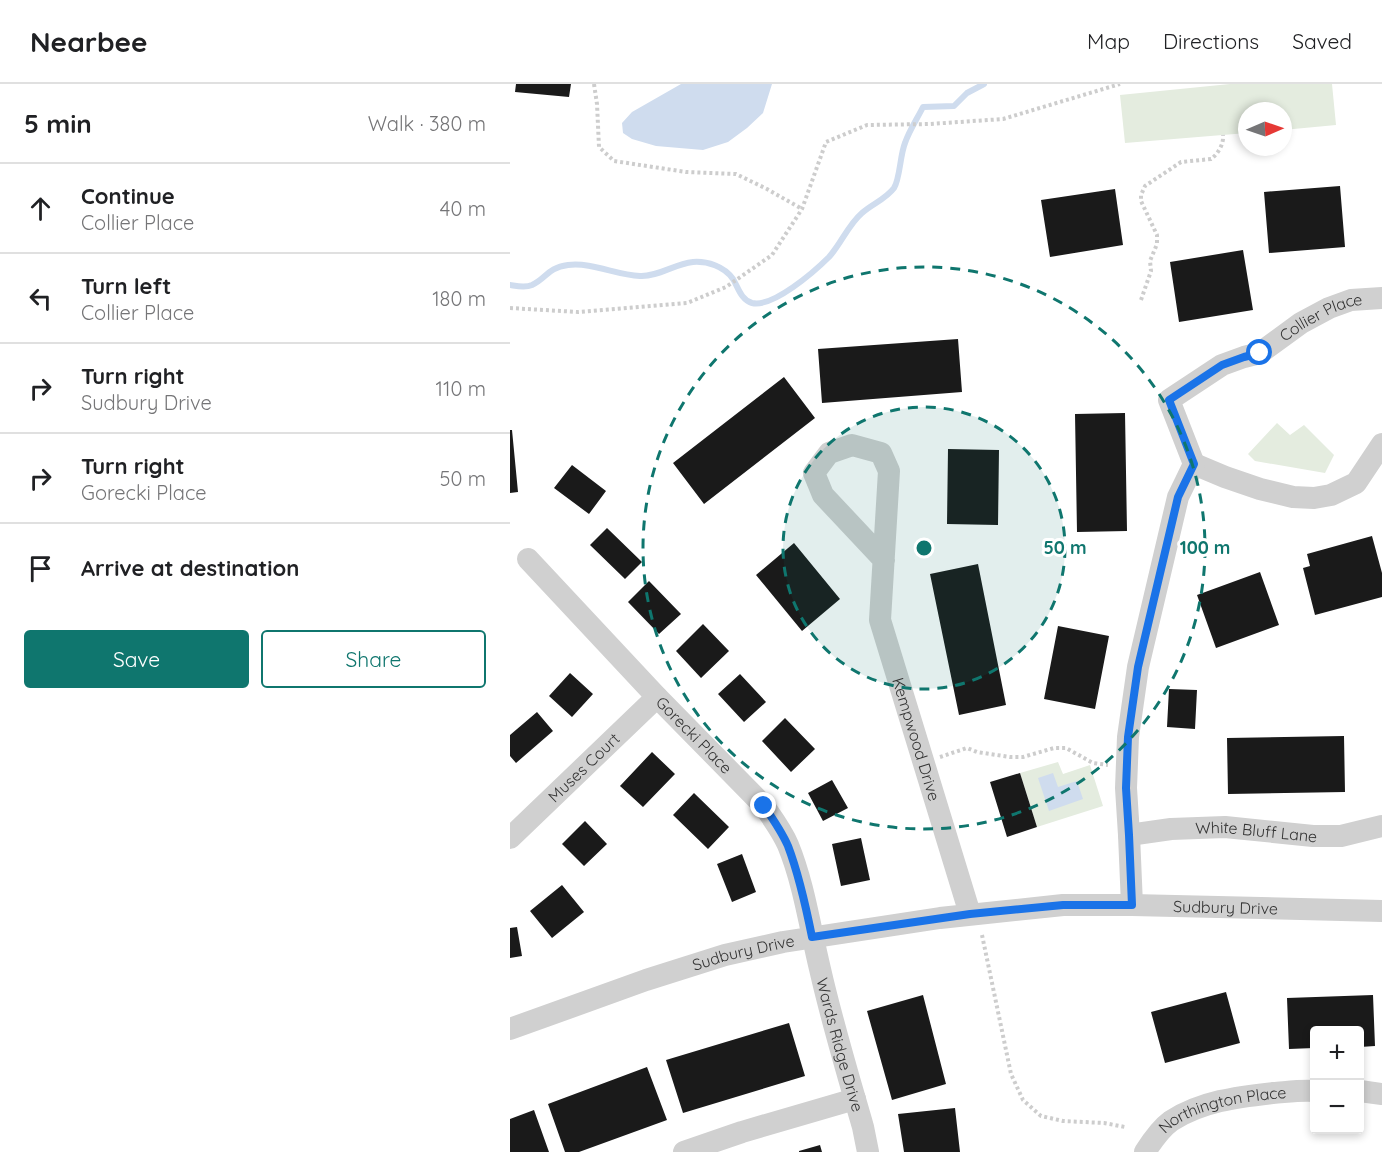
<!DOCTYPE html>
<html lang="en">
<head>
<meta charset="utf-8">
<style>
  body { margin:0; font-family:Quicksand,sans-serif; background:#f2f2f2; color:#202124 }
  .controls { position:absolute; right:18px; bottom:18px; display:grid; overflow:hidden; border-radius:6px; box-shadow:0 3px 9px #0003 }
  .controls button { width:54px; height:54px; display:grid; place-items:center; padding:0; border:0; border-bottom:2px solid #e0e0e0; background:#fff; color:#202124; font:30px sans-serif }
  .compass { position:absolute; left:728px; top:18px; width:54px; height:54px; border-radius:50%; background:#fff; box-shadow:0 3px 9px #0003; rotate:88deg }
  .stop { position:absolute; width:18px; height:18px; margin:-14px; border:4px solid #1a73e8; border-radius:50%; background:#fff }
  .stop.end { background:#1a73e8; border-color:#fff; box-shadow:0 2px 6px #0008 }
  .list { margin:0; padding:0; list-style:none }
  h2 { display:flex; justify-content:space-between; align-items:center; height:78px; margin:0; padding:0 24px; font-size:26px }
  h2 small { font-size:20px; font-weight:400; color:#757577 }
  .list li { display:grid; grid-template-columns:39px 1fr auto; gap:18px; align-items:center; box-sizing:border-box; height:90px; padding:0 24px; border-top:2px solid #e0e0e0 }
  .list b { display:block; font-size:22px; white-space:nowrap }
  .list p { margin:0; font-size:20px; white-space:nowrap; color:#757577 }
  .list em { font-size:20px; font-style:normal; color:#757577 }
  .actions { display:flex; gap:12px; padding:18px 24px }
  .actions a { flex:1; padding:14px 0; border:2px solid #0f766e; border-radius:6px; text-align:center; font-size:21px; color:#0f766e }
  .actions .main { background:#0f766e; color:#fff }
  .icon { flex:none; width:33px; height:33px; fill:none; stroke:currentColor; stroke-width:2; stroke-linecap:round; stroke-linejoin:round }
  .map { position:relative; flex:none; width:872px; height:1068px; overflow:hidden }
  header { display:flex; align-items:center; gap:36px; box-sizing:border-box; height:84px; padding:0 30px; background:#fff; border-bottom:2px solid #e0e0e0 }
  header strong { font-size:28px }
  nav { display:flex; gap:33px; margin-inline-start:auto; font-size:21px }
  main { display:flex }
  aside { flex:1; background:#fff }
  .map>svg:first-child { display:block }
  .green { fill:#e4ecdf }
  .water { fill:#cfdcee }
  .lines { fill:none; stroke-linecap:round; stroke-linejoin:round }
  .stream { stroke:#cfdcee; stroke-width:6 }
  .building { fill:#1a1a1a }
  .path { stroke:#cdcdcd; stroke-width:4; stroke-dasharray:3 3; stroke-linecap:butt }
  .minor { stroke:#d0d0d0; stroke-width:22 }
  .route { stroke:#1a73e8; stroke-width:8 }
  .ring { fill:none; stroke:#0f766e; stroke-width:3; stroke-dasharray:10 8 }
  .labels { text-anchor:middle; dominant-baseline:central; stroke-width:6; stroke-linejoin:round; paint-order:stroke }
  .street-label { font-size:16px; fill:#333; stroke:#fff }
  .centre { fill:#0f766e; stroke:#fff; stroke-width:3 }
  .ring-label { font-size:18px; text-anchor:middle; font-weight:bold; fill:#0f766e; stroke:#fff; stroke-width:6; stroke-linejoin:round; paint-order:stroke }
</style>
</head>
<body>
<header>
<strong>Nearbee</strong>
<nav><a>Map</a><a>Directions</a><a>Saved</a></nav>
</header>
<main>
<aside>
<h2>5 min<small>Walk · 380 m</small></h2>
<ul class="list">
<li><svg class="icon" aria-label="ahead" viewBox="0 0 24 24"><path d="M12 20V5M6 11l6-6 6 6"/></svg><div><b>Continue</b><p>Collier Place</p></div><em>40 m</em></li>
<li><svg class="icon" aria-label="left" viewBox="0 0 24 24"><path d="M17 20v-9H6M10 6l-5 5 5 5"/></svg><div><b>Turn left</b><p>Collier Place</p></div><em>180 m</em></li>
<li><svg class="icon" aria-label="right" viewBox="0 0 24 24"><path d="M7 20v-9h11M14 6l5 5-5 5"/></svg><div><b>Turn right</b><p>Sudbury Drive</p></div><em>110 m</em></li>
<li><svg class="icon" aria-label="right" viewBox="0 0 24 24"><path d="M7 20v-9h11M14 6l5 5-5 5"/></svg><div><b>Turn right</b><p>Gorecki Place</p></div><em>50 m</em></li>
<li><svg class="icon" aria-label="arrive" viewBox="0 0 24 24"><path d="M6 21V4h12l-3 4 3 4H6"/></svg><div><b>Arrive at destination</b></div></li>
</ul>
<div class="actions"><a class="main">Save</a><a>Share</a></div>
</aside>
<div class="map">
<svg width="872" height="1068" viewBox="0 0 872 1068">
  <rect width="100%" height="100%" fill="#fff"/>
  <path class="green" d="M720 0H822L826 41 773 46V27H737V49L615 59 610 11Z
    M767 339 780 351 794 341 824 371 815 389 745 377 738 370Z
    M548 678 553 690 580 681 593 722 527 743 510 689Z"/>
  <path class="water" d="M171 0H262L253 29 237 44 218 58 193 66 146 62 122 55 113 49 112 39 122 28Z
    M543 689 548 703 567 697 573 715 539 727 528 694Z"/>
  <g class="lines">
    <path class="stream" d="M0 201C7 202 15 204 22 201 37 194 37 184 58 181 82 178 106 191 130 192 148 193 164 180 183 178 197 177 214 182 223 195 228 203 231 216 242 219 263 224 305 187 319 173 331 160 338 141 352 129 362 120 376 115 384 104 390 95 390 71 395 59 399 47 407 35 413 23L444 22 457 9 474 0"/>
  </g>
  <path class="building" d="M6 0H61L59 13 5 8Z
    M830 102 835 163 759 169 754 108Z
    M605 105 613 161 540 173 531 116Z
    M733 166 743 226 669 238 660 178Z
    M448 255 452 308 312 319 308 265Z
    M274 293 305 334 194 420 163 379Z
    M615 329 617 447 567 448 565 330Z
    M0 346H2L8 408 0 409Z
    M438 365 489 366 488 441 437 440Z
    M62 381 96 407 79 430 44 404Z
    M97 444 132 478 115 495 80 461Z
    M862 452 872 489V513L805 531 793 484 800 482 797 470Z
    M284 459 330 515 292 547 246 491Z
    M468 480 496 621 449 631 420 490Z
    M750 488 769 541 706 564 687 511Z
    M139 497 171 530 149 550 118 518Z
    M193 540 219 567 191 594 166 567Z
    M548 542 599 552 585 625 534 615Z
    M60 589 83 610 62 633 39 612Z
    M230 590 256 618 234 638 208 610Z
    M659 605 687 606 685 645 657 643Z
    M27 628 43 647 6 679 0 672V651Z
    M275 634 305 665 281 688 252 657Z
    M834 652 835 708 718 710 717 654Z
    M142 668 165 690 133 723 110 702Z
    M510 689 527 743 497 753 480 698Z
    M322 696 338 724 313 737 298 709Z
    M184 709 219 743 198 765 163 731Z
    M75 737 97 760 74 782 52 760Z
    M351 754 360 796 331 802 322 760Z
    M232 770 246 808 222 818 207 780Z
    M52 801 74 828 42 854 20 827Z
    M7 843 12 872 0 874V844Z
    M716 908 730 959 655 979 641 928Z
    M413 911 436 1000 382 1016 357 927Z
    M863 911 865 962 850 963V946H804V964L779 965 777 914Z
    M279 939 295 992 173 1029 156 976Z
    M137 983 157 1036 69 1068H55L38 1020Z
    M445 1024 450 1068H394L388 1030Z
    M24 1026 39 1068H0V1035Z
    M310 1061 312 1068H289V1067Z"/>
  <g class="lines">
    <path class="path" d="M84 0 87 20 89 63 104 77 176 88 226 90 257 105 292 125
      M631 216 641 187 640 177 647 160V151L631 117V111L635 102 671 78 701 75C708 70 714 60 713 51
      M0 224 68 228 177 219 216 203 262 171 292 125 316 58 357 41 420 40 493 35 610 0
      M430 673 457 664 467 668 500 673H513L544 664H556L583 679 598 681
      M472 851 501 990 513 1016 531 1032 553 1037 594 1039 615 1043"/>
    <g class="minor">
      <path d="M684 380 715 393 750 405 783 413 804 414 821 411 846 399 872 360"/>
      <path id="s1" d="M18 475 147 613 254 722C263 735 272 747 278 761 294 800 300 844 310 885 322 938 338 991 353 1043L358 1068"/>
      <path id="s2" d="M374 476 313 411 304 389 319 369 342 361 371 369 379 387 370 536 460 830"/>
      <path id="s3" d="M619 751 661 745 715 743 803 752H831L872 742"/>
      <path id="s4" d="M0 754 147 613"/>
      <path id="s5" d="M622 821 619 751 616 704 618 653 628 583 668 413 684 380 659 316 712 281 734 273 750 269 791 239 819 224 841 216 872 214"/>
      <path id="s6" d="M0 945 136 896 215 871 273 858 430 834 553 821H622L872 827"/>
      <path d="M850 1007 872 1010"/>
      <path d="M174 1068 232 1048 345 1015"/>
      <path id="s7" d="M635 1068C642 1057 650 1045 661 1037 692 1017 728 1013 763 1009 777 1008 791 1006 804 1007"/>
    </g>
  </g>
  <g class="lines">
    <path class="route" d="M254 722C263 735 272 748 278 762 289 791 296 823 302 853L460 830 553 821H622L619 751 616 704 618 653 628 583 668 413 684 380 659 316 712 281 734 273 750 269"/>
  </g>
  <circle cx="414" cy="464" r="141" fill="#0f766e" fill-opacity=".12"/>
  <g class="ring">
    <circle cx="414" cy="464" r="141"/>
    <circle cx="414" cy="464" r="281"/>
  </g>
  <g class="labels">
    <g class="street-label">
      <text stroke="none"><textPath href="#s5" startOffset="694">Collier Place</textPath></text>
      <text stroke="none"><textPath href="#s1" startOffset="242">Gorecki Place</textPath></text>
      <text stroke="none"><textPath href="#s2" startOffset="486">Kempwood Drive</textPath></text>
      <text stroke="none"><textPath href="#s4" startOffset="102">Muses Court</textPath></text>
      <text stroke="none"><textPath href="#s3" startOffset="128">White Bluff Lane</textPath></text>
      <text stroke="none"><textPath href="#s6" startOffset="732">Sudbury Drive</textPath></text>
      <text stroke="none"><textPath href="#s6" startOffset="246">Sudbury Drive</textPath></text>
      <text stroke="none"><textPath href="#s1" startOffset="594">Wards Ridge Drive</textPath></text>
      <text stroke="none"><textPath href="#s7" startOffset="94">Northington Place</textPath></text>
    </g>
  </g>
  <circle cx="414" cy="464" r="9" class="centre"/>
  <g class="ring-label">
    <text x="555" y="470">50 m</text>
    <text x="695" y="470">100 m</text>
  </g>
</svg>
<div class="controls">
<button>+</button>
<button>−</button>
</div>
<svg class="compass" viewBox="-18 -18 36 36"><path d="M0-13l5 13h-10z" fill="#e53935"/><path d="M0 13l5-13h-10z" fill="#757577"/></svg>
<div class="stop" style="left:750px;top:269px"></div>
<div class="stop end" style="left:254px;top:722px"></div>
</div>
</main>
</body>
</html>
